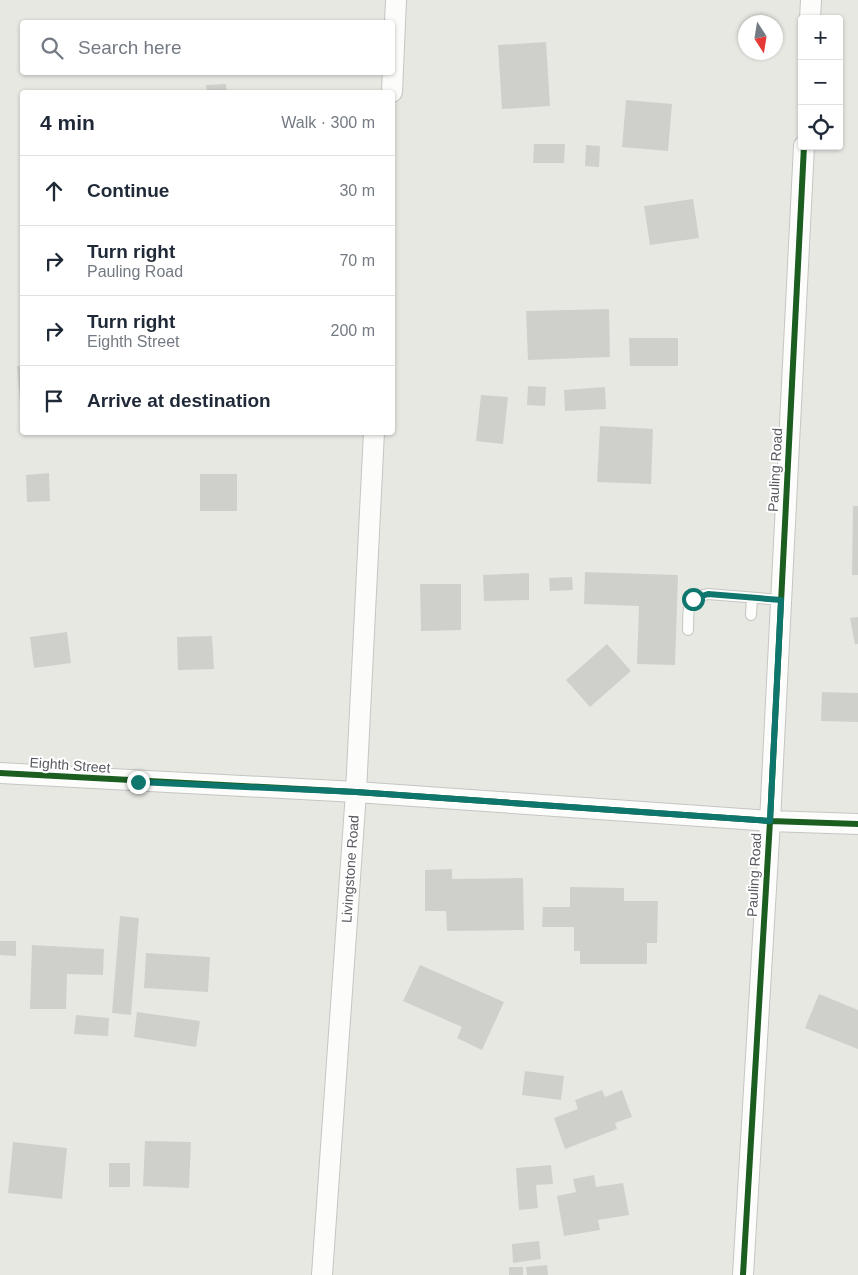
<!DOCTYPE html>
<html lang="en">
<head>
<meta charset="utf-8">
<style>
  body { margin:0; font-family:Arial,sans-serif; background:#f6f6f7; color:#1f2937 }
  .controls { position:absolute; right:15px; top:15px; display:grid; overflow:hidden; border-radius:5px; box-shadow:0 1px 4px #0004 }
  .controls button { width:45px; height:45px; display:grid; place-items:center; padding:0; border:0; border-bottom:1px solid #e0e1e3; background:#fff; color:#1f2937; font:25px sans-serif }
  .compass { position:absolute; left:738px; top:15px; width:45px; height:45px; border-radius:50%; background:#fff; box-shadow:0 1px 4px #0004; rotate:168deg }
  .stop { position:absolute; width:15px; height:15px; margin:-11px; border:4px solid #0f766e; border-radius:50%; background:#fff }
  .stop.end { background:#0f766e; border-color:#fff; box-shadow:0 1px 5px #0008 }
  .list { margin:0; padding:0; list-style:none }
  h2 { display:flex; justify-content:space-between; align-items:center; height:65px; margin:0; padding:0 20px; font-size:21px }
  h2 small { font-size:16px; font-weight:400; color:#747a83 }
  .list li { display:grid; grid-template-columns:32px 1fr auto; gap:15px; align-items:center; box-sizing:border-box; height:70px; padding:0 20px; border-top:1px solid #e0e1e3 }
  .list b { display:block; font-size:19px; white-space:nowrap }
  .list p { margin:0; font-size:16px; white-space:nowrap; color:#747a83 }
  .list em { font-size:16px; font-style:normal; color:#747a83 }
  .icon { flex:none; width:28px; height:28px; fill:none; stroke:currentColor; stroke-width:2; stroke-linecap:round; stroke-linejoin:round }
  .map { position:relative; flex:none; width:858px; height:1275px; overflow:hidden }
  .search { position:absolute; background:#fff; box-shadow:0 1px 4px #0004; left:20px; top:20px; width:375px; height:55px; display:flex; align-items:center; gap:12px; box-sizing:border-box; padding:0 18px; border-radius:5px; color:#747a83; font-size:19px }
  .panel { position:absolute; background:#fff; box-shadow:0 1px 4px #0004; left:20px; top:90px; width:375px; height:345px; border-radius:5px }
  .map>svg:first-child { display:block }
  .building { fill:#cfcfcc }
  .lines { fill:none; stroke-linecap:round; stroke-linejoin:round }
  .lane-casing { stroke:#c5c5c3; stroke-width:12 }
  .street-casing { stroke:#c5c5c3; stroke-width:22 }
  .lane { stroke:#fcfcfb; stroke-width:10 }
  .street { stroke:#fcfcfb; stroke-width:20 }
  .cycleway-casing { stroke:#fff; stroke-width:9 }
  .cycleway { stroke:#1b5e20; stroke-width:6 }
  .route { stroke:#0f766e; stroke-width:6 }
  .labels { text-anchor:middle; dominant-baseline:central; stroke-width:4; stroke-linejoin:round; paint-order:stroke }
  .street-label { font-size:14px; fill:#595b60; stroke:#fff }
</style>
</head>
<body>
<div class="map">
<svg width="858" height="1275" viewBox="0 0 858 1275">
  <rect width="100%" height="100%" fill="#e8e8e3"/>
  <path class="building" d="M546 42 550 106 502 109 498 45Z
    M226 84 227 92H207L206 85Z
    M626 100 672 104 668 151 622 147Z
    M534 144H565L564 163H533Z
    M586 145 600 146 599 167 585 166Z
    M693 199 699 238 650 245 644 206Z
    M609 309 610 357 528 360 526 311Z
    M629 338H678V366H630Z
    M17 366H22V403H20Z
    M528 386 546 387 545 406 527 405Z
    M605 387 606 409 565 411 564 390Z
    M481 395 508 397 503 444 476 441Z
    M600 426 653 429 651 484 597 482Z
    M49 473 50 501 27 502 26 475Z
    M200 474H237V511H200Z
    M853 506H858V575H852Z
    M585 572 678 575 675 665 637 664 639 606 584 604Z
    M529 573V600L484 601 483 575Z
    M572 577 573 590 550 591 549 578Z
    M420 584H461V630L421 631Z
    M858 617V644H855L850 618Z
    M67 632 71 663 34 668 30 637Z
    M212 636 214 669 178 670 177 637Z
    M607 644 631 671 590 707 566 680Z
    M822 692 858 693V722L821 721Z
    M452 869V879L523 878 524 930 447 931 446 911H425V870Z
    M570 887 624 888V901H658L657 943H647V964H580V951H574V927H542L543 907H570Z
    M120 916 139 918 131 1015 112 1013Z
    M0 941H16V956L0 955Z
    M32 945 104 949 103 975 67 974 66 1009H30Z
    M146 953 210 957 208 992 144 988Z
    M420 965 504 1002 482 1050 457 1038 462 1027 403 1001Z
    M819 994 858 1010V1049L805 1028Z
    M137 1012 200 1021 196 1047 134 1037Z
    M76 1015 109 1018 108 1036 74 1034Z
    M525 1071 564 1076 561 1100 522 1095Z
    M602 1090 605 1097 622 1090 632 1117 615 1123 617 1129 565 1149 554 1118 578 1109 575 1100Z
    M145 1141 191 1142 189 1188 143 1186Z
    M13 1142 67 1148 62 1199 8 1193Z
    M109 1163H130V1187H109Z
    M551 1165 553 1184 536 1185 538 1208 519 1210 516 1168Z
    M594 1175 596 1187 623 1183 629 1215 598 1220 600 1230 564 1236 557 1196 576 1192 573 1179Z
    M539 1241 541 1259 513 1263 512 1244Z
    M547 1265 548 1275H527L526 1267Z
    M509 1267H523V1275H509Z"/>
  <g class="lines">
    <defs>
      <path id="lane" d="M751 615 752 598
        M688 630C689 611 684 598 708 594L781 600"/>
      <path id="street" d="M810 19 811 0
        M392 92 396 0
        M0 773 356 792 770 821 858 824
        M322 1275 356 792 374 432
        M743 1275 770 821 804 146"/>
    </defs>
    <use href="#lane" class="lane-casing"/>
    <use href="#street" class="street-casing"/>
    <use href="#lane" class="lane"/>
    <use href="#street" class="street"/>
    <defs>
      <path id="cycleway" d="M0 773 356 792 770 821 858 824
        M743 1275 770 821 804 146"/>
    </defs>
    <use href="#cycleway" class="cycleway-casing"/>
    <use href="#cycleway" class="cycleway"/>
  </g>
  <g class="lines">
    <path class="route" d="M138 782 356 792 770 821 781 600 708 594 693 599"/>
  </g>
  <g class="labels">
    <g class="street-label">
      <text transform="translate(775 470) rotate(-87)">Pauling Road</text>
      <text transform="translate(70 765) rotate(4)">Eighth Street</text>
      <text transform="translate(350 869) rotate(-86)">Livingstone Road</text>
      <text transform="translate(754 875) rotate(-87)">Pauling Road</text>
    </g>
  </g>
</svg>
<div class="controls">
<button>+</button>
<button>−</button>
<button><svg class="icon" aria-label="locate" viewBox="0 0 24 24"><circle cx="12" cy="12" r="6"/><path d="M12 2v4M12 18v4M2 12h4M18 12h4"/></svg></button>
</div>
<svg class="compass" viewBox="-18 -18 36 36"><path d="M0-13l5 13h-10z" fill="#e53935"/><path d="M0 13l5-13h-10z" fill="#747a83"/></svg>
<div class="stop" style="left:693px;top:599px"></div>
<div class="stop end" style="left:138px;top:782px"></div>
<div class="search"><svg class="icon" aria-label="search" viewBox="0 0 24 24"><circle cx="10" cy="10" r="6"/><path d="M15 15l6 6"/></svg>Search here</div>
<section class="panel">
<h2>4 min<small>Walk · 300 m</small></h2>
<ul class="list">
<li><svg class="icon" aria-label="ahead" viewBox="0 0 24 24"><path d="M12 20V5M6 11l6-6 6 6"/></svg><div><b>Continue</b></div><em>30 m</em></li>
<li><svg class="icon" aria-label="right" viewBox="0 0 24 24"><path d="M7 20v-9h11M14 6l5 5-5 5"/></svg><div><b>Turn right</b><p>Pauling Road</p></div><em>70 m</em></li>
<li><svg class="icon" aria-label="right" viewBox="0 0 24 24"><path d="M7 20v-9h11M14 6l5 5-5 5"/></svg><div><b>Turn right</b><p>Eighth Street</p></div><em>200 m</em></li>
<li><svg class="icon" aria-label="arrive" viewBox="0 0 24 24"><path d="M6 21V4h12l-3 4 3 4H6"/></svg><div><b>Arrive at destination</b></div></li>
</ul>
</section>
</div>
</body>
</html>
